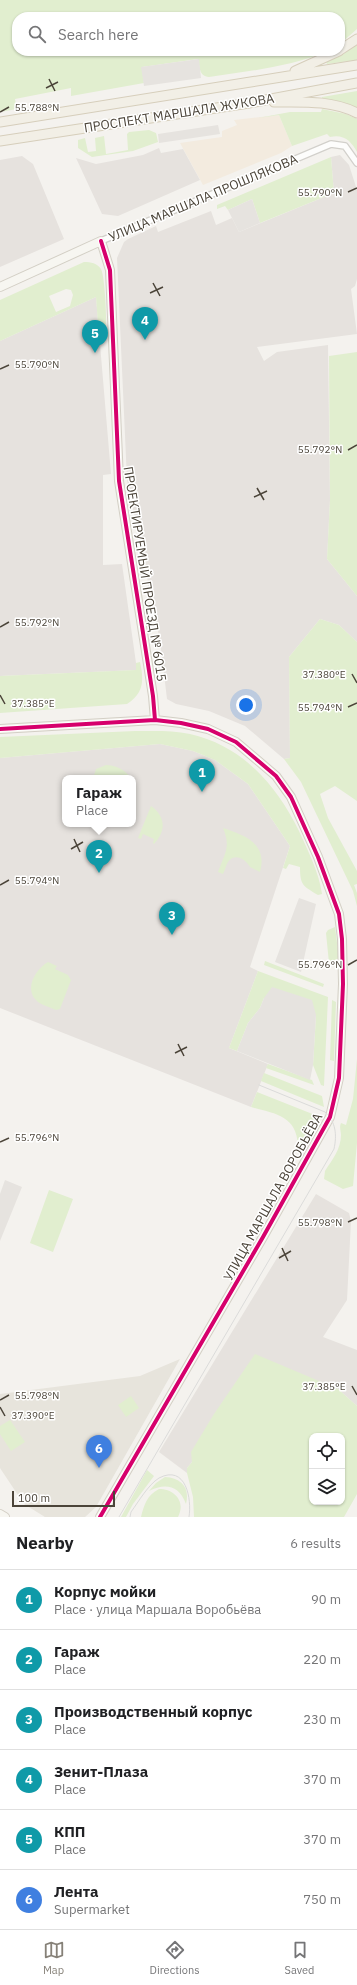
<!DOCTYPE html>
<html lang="en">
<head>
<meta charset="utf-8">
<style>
  body { margin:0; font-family:"IBM Plex Sans",sans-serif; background:#f6f6f6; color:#202124 }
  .controls { position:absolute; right:12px; bottom:12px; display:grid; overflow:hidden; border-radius:8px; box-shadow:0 1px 3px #0004 }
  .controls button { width:36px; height:36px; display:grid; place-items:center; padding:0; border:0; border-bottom:1px solid #e0e0e0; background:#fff; color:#202124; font:20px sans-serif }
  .scale { position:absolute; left:12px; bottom:10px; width:103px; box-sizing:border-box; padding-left:4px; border:2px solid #4b4439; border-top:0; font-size:11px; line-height:14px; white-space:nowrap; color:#4b4439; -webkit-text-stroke:3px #fff; paint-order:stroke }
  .you { position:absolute; left:246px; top:705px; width:14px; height:14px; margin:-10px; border:3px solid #fff; border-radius:50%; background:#1a73e8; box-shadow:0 0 0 6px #1a73e833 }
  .badge { display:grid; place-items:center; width:26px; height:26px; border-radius:50%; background:#868178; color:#fff; font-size:13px; font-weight:700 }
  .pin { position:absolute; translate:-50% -33px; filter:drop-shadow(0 1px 2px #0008) }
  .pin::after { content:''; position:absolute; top:21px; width:14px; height:12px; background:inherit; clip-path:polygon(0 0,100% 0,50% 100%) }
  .popup { position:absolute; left:62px; top:775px; width:74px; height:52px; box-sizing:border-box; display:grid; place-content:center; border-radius:8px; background:#fff; filter:drop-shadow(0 1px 3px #0005); font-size:13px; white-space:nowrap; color:#757577 }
  .popup b { font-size:15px; color:#202124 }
  .popup::after { content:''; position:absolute; left:50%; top:100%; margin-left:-8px; border:8px solid transparent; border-top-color:#fff }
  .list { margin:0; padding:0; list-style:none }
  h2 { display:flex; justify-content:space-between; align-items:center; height:52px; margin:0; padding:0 16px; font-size:17px }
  h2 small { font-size:13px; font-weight:400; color:#757577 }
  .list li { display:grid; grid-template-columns:26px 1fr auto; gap:12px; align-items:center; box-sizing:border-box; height:60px; padding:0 16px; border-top:1px solid #e0e0e0 }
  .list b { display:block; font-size:15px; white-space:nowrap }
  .list p { margin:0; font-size:13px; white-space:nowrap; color:#757577 }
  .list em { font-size:13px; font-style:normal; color:#757577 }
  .icon { flex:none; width:22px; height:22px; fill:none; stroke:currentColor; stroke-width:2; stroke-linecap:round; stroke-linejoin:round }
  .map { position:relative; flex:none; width:357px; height:1517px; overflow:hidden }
  .search { position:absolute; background:#fff; box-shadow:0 1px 3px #0004; left:12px; right:12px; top:12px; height:44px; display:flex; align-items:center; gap:10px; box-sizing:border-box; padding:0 14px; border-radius:16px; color:#757577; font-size:15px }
  .sheet { height:412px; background:#fff }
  nav { display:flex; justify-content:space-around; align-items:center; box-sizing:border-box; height:56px; border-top:1px solid #e0e0e0; background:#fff; font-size:11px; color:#757577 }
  nav a { display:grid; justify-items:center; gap:2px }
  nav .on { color:#868178 }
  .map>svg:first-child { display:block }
  .residential { fill:#e7e4dc }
  .commercial { fill:#f3ebdf }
  .industrial { fill:#e6e2de; fill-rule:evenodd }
  .green { fill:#e1eecf; fill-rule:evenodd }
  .parking { fill:#e6e3df }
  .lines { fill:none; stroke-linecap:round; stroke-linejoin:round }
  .street-casing { stroke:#d2d0cb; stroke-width:8 }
  .secondary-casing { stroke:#d3cfc5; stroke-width:10 }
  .primary-casing { stroke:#d6cebb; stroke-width:11 }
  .street { stroke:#fdfdfc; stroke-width:5.5 }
  .secondary { stroke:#f7f6f1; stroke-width:8 }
  .primary { stroke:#f2efe6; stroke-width:9 }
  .tram { stroke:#dbdbda; stroke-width:1 }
  .cycleway-casing { stroke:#fff; stroke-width:6 }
  .cycleway { stroke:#d6006c; stroke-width:4 }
  .ticks { fill:none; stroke:#4b4439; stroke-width:1.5 }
  .labels { text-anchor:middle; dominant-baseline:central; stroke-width:3; stroke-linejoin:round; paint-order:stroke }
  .street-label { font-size:13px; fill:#4b4439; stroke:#fff }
  .ticks-label { font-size:10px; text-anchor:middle; fill:#4b4439; stroke:#fff; stroke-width:3; stroke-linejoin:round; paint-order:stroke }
</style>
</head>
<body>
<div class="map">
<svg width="357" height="1517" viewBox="0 0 357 1517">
  <rect width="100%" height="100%" fill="#f4f2ee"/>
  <path class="residential" d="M180 1359 96 1507 85 1517H45L24 1504 0 1468V1394L140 1376Z"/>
  <path class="commercial" d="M279 115 292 146 281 153 203 185 180 143 222 137V131L237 125 234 120Z"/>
  <path class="industrial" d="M159 148 161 153 183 149 200 180 118 216 102 214 76 158 96 164 143 155Z
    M340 155 349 165 357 190V279L355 286 351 289 357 334 257 347 264 361 277 352 328 345 330 500 327 559 357 596V642L339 625 320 619 289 657 290 758 284 759 245 726 209 711 176 704 167 699 160 641 127 480 117 258 124 242 128 239 156 226 158 232 211 211 216 225 232 218 239 232 334 193 331 157Z
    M22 156 33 164 64 239 0 267V160Z
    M96 297 111 474 103 475V565L122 564 137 670 0 676V341Z
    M160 744 193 751 215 760 248 784 290 846 250 967 258 971 229 1048 268 1064 251 1107 0 1008V758ZM65 778H133V824H65Z
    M316 1194 349 1213 351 1221 347 1300 323 1337 357 1350V1406L338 1389 192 1462 187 1468V1473L159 1452Z"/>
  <path class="green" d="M0 0H357V29L340 44V17H17V51H328C290 67 249 71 209 77 199 76 200 68 198 59L142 67 144 83 71 96V88L15 99 17 109 0 112Z
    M357 45V60L327 64 326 62 340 56Z
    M357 91V109L344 103 322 98V97Z
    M322 109 346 114 357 119V152C351 141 344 134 330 137L327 134 292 146 279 115 258 118 290 112H321Z
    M149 130 156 133 158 142 133 151 92 157 78 148V140L85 138 88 152 96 151 95 138 104 136 106 154 128 150 127 134 129 132Z
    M331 157 334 193 260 223 252 199 228 210 225 206 217 209V205Z
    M84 262C91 262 97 263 101 269 105 276 107 323 106 333L99 338 96 297 0 341V300ZM66 289 71 290 73 295 70 306 56 312 49 296Z
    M357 352V596L327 559 330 500 329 356Z
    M320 619 339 625 357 642V801L335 786 320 794 328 818 357 871V884L354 885 357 893V906L353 891 301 782 284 759 290 758 289 657Z
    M140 662C144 680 144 693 127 704L0 713V676L136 670V663Z
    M135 731C153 731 172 730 190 734 243 746 276 785 299 831 308 851 319 872 322 894L318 895C303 886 300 885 300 867L289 864 286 869 283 868 290 846 248 784 215 760 193 751 160 744 0 758V737Z
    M106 765C116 765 125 770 131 778H93L96 769Z
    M151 806C165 816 167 830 154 844L153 843 154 839 143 834 141 839 138 838Z
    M223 828C244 835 268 843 260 872L250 867C246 860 235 852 228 862 226 865 225 870 223 874L218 872C225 853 231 847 223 828Z
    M335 927 339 958 329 963 326 933 328 930Z
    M265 961 324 984 323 987 264 965Z
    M48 962 57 966 55 969 68 975 71 980 60 1009 56 1010C50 1007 40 1005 36 1000 24 988 36 969 48 962Z
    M258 971 328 997 324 1086 321 1085 313 1065 316 1015 264 998 260 1008 248 1023 237 1051 229 1048Z
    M332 1000 336 1002 334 1061 330 1060Z
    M357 1059V1143L353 1186 343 1189 324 1179 325 1171C332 1160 341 1149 341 1135 341 1131 339 1127 341 1123L346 1125 353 1099Z
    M268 1064 312 1080 314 1085 266 1068Z
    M264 1073 322 1096 324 1107 261 1081Z
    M257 1092 315 1115 320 1119 308 1141 298 1145C296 1115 275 1114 251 1107Z
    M49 1190 73 1199 53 1252 30 1243Z
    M255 1354 338 1389 357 1406V1494L344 1517H194L193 1497 187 1473V1468L192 1462 191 1452 214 1414ZM312 1436H342V1502H312Z
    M131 1396 139 1408 126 1417 118 1405Z
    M10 1420 25 1442 11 1451 0 1434V1426Z
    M147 1470 154 1476 133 1504 126 1517H121Z
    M165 1477C182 1478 190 1488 186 1504 179 1485 165 1483 149 1491L156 1483Z
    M159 1489C175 1489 186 1502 178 1517H141C144 1505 147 1495 159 1489Z"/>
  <path class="parking" d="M199 59 201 78 144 86 141 67Z
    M218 125 220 134 159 143 158 134Z
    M252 199 260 223 239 232 228 210Z
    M299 898 316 904 301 972 275 962Z
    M272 987 312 1000 316 1015 313 1065 310 1080 237 1051 248 1023 260 1008 264 998Z
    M5 1180 22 1187 0 1241V1194Z"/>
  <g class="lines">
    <defs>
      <path id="street" d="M101 241 331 144 345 146 357 163"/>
      <path id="secondary" d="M0 287 101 241 110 270 119 481 153 696 155 720
        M0 729 155 720 181 723 208 729 236 742 276 776 291 797 318 857 339 914 342 939 343 984 339 1078 330 1117 263 1237 100 1517
        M0 1514 5 1517"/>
      <path id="primary" d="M340 50 357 39
        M295 71 339 51
        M274 102C303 102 331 100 357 113
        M0 122 357 65
        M0 141 249 103 357 83"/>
    </defs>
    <use href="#street" class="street-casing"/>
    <use href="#secondary" class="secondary-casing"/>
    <use href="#primary" class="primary-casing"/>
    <use href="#street" class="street"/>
    <use href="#secondary" class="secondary"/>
    <use href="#primary" class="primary"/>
    <path class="tram" d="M119 1517 334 1149C337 1135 336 1122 325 1112L259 1085
      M130 1517 131 1512C139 1501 148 1485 159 1478 186 1464 192 1499 189 1517"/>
    <defs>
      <path id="cycleway" d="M101 241 110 270 119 481 153 696 155 720
        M0 729 155 720 181 723 208 729 236 742 276 776 291 797 318 857 339 914 342 939 343 984 339 1078 330 1117 263 1237 100 1517"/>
    </defs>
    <use href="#cycleway" class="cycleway-casing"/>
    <use href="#cycleway" class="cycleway"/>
  </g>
  <path class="ticks" d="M49 79 55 91M46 88 58 82M0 112 9 107M348 192 357 188M153 283 160 296M150 293 163 287M0 369 9 365M348 450 357 445M257 488 264 500M254 497 267 491M0 627 9 622M352 674 357 683M0 695 5 704M348 707 357 703M74 839 80 852M71 849 83 842M0 885 9 880M348 965 357 960M178 1044 184 1056M175 1053 187 1047M0 1142 9 1138M348 1222 357 1218M282 1248 288 1261M279 1258 291 1251M352 1386 357 1395M0 1400 9 1395M0 1407 5 1416"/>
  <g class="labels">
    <g class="street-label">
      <text transform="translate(179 113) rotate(-9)">ПРОСПЕКТ МАРШАЛА ЖУКОВА</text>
      <text transform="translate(203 198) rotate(-23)">УЛИЦА МАРШАЛА ПРОШЛЯКОВА</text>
      <text transform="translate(145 574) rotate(81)">ПРОЕКТИРУЕМЫЙ ПРОЕЗД № 6015</text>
      <text transform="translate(273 1197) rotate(-61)">УЛИЦА МАРШАЛА ВОРОБЬЁВА</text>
    </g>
  </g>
  <g class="ticks-label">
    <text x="37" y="111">55.788°N</text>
    <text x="320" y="196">55.790°N</text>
    <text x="37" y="368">55.790°N</text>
    <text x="320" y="453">55.792°N</text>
    <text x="37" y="626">55.792°N</text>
    <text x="324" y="678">37.380°E</text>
    <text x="33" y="707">37.385°E</text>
    <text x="320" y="711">55.794°N</text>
    <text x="37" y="884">55.794°N</text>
    <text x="320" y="968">55.796°N</text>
    <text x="37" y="1141">55.796°N</text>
    <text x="320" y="1226">55.798°N</text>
    <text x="324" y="1390">37.385°E</text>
    <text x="37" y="1399">55.798°N</text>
    <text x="33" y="1419">37.390°E</text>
  </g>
</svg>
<div class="controls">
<button><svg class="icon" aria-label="locate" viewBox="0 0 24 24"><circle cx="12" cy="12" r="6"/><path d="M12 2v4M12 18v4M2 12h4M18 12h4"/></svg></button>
<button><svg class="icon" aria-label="layers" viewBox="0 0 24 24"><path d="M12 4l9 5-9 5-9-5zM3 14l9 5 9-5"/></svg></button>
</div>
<div class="scale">100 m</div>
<div class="you"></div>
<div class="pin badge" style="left:202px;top:792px;background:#0f9aa8">1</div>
<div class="pin badge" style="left:99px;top:873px;background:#0f9aa8">2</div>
<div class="popup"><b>Гараж</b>Place</div>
<div class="pin badge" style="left:172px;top:935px;background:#0f9aa8">3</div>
<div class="pin badge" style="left:145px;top:340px;background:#0f9aa8">4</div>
<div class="pin badge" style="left:95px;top:353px;background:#0f9aa8">5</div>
<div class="pin badge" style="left:99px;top:1468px;background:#3f7fe0">6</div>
<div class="search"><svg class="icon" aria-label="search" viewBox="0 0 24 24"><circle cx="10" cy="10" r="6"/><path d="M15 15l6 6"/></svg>Search here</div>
</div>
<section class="sheet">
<h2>Nearby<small>6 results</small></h2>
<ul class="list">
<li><span class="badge" style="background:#0f9aa8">1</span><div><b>Корпус мойки</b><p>Place · улица Маршала Воробьёва</p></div><em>90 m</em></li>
<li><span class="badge" style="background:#0f9aa8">2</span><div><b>Гараж</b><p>Place</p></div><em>220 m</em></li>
<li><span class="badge" style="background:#0f9aa8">3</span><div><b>Производственный корпус</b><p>Place</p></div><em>230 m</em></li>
<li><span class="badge" style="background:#0f9aa8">4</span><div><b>Зенит-Плаза</b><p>Place</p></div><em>370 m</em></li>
<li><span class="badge" style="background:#0f9aa8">5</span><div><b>КПП</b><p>Place</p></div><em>370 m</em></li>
<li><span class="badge" style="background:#3f7fe0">6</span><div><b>Лента</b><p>Supermarket</p></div><em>750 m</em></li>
</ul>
</section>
<nav>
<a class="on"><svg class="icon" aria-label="map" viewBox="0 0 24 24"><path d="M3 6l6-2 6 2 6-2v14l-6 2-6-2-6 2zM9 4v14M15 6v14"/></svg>Map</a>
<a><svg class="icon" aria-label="directions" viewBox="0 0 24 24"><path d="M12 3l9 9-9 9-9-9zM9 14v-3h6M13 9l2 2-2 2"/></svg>Directions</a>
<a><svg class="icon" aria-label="saved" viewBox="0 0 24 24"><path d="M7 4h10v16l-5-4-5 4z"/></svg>Saved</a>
</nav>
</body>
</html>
